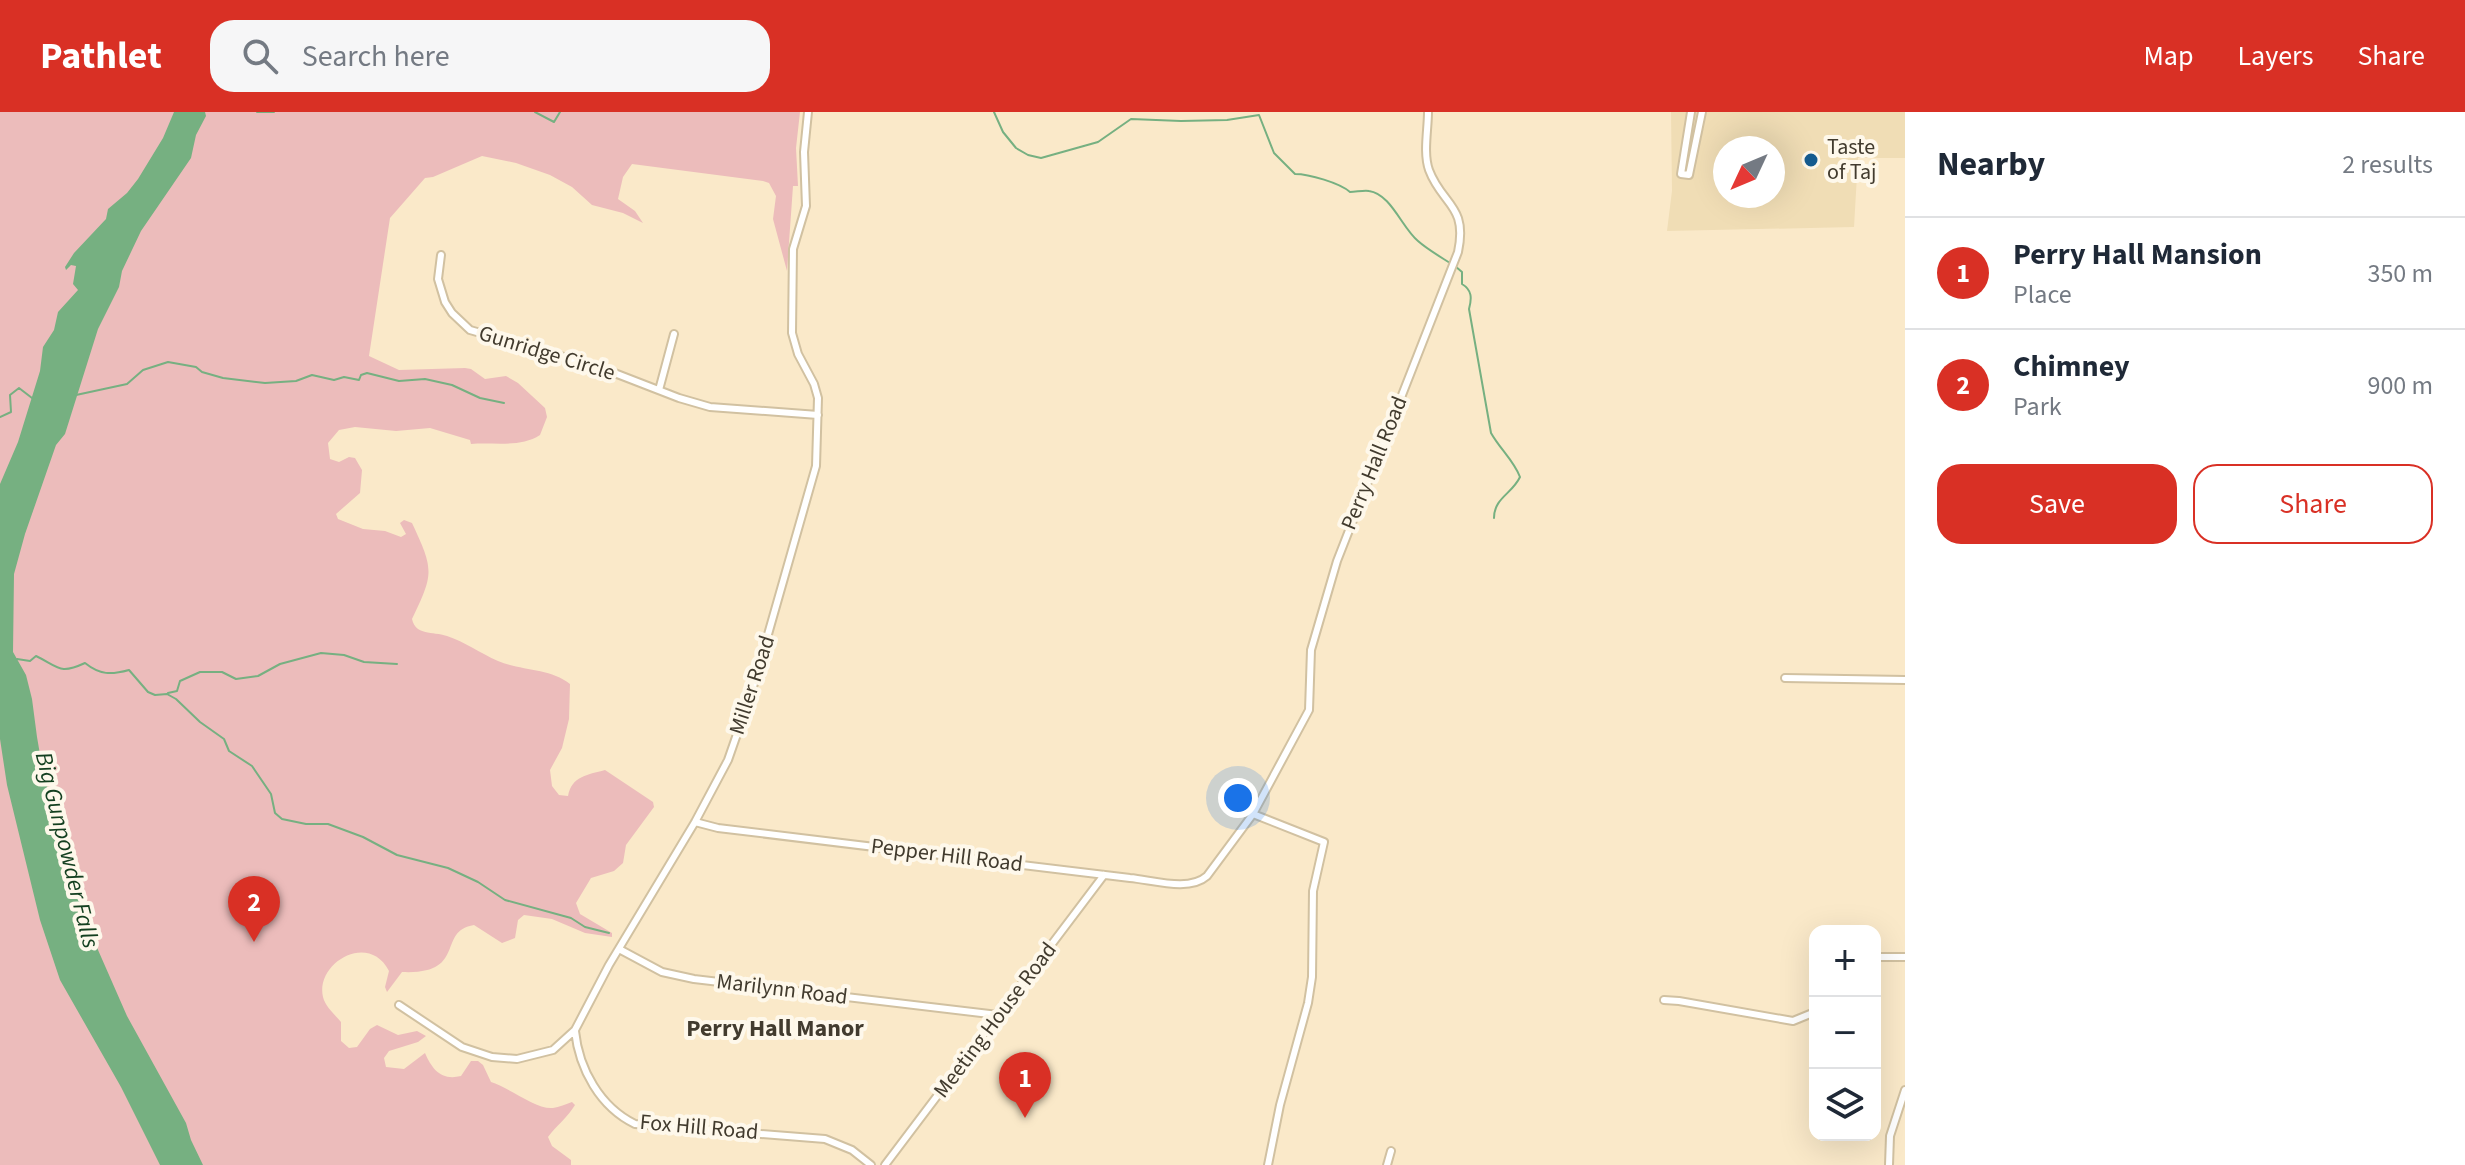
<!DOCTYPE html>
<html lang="en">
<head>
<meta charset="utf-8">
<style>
  body { margin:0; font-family:"Source Sans 3",sans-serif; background:#f6f6f7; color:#1f2937 }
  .controls { position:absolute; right:24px; bottom:24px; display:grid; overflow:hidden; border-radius:16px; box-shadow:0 8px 32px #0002 }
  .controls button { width:72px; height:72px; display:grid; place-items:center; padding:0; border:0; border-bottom:2px solid #e0e1e3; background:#fff; color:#1f2937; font:40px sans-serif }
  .compass { position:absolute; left:1713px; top:24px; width:72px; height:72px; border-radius:50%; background:#fff; box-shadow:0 8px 32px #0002; rotate:226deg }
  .you { position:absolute; left:1238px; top:686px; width:28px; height:28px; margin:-20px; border:6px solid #fff; border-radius:50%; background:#1a73e8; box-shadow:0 0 0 12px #1a73e833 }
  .badge { display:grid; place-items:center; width:52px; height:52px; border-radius:50%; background:#d93025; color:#fff; font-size:26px; font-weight:700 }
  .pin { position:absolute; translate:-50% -66px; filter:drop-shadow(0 2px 4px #0008) }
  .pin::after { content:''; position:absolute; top:42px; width:28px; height:24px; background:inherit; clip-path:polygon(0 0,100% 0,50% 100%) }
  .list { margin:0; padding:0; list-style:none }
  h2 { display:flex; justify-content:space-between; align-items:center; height:104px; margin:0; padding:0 32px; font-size:34px }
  h2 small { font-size:26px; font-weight:400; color:#747a83 }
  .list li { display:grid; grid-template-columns:52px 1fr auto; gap:24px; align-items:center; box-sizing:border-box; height:112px; padding:0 32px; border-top:2px solid #e0e1e3 }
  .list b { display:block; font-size:30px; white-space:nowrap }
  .list p { margin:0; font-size:26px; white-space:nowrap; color:#747a83 }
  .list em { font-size:26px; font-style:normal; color:#747a83 }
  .actions { display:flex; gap:16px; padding:24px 32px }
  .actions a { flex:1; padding:18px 0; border:2px solid #d93025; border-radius:24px; text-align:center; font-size:28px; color:#d93025 }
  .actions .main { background:#d93025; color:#fff }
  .icon { flex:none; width:44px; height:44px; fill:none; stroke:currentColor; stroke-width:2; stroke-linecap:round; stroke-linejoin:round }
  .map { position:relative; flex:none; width:1905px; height:1053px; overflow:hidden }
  header { display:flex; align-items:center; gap:48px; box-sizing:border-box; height:112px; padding:0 40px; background:#d93025; color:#fff }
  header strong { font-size:38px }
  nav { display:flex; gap:44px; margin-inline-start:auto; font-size:28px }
  .search { width:560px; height:72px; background:#f6f6f7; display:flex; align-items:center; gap:20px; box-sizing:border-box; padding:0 28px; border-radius:24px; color:#747a83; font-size:30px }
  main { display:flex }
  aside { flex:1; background:#fff }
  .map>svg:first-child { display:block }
  .built { fill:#f0ddb5; fill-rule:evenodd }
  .green { fill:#ecbcbb }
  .water { fill:#76b081 }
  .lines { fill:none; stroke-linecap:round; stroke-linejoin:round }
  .stream { stroke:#76b081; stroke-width:2 }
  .minor-casing { stroke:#d1c1a1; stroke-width:10 }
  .minor { stroke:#fff; stroke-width:6 }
  .poi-dot { fill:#165c90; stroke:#fef8eb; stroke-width:3 }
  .labels { text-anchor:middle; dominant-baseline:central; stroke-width:8; stroke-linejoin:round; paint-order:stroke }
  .poi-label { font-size:22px; fill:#423b2e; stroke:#fef8eb; text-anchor:start }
  .street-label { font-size:22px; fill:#423b2e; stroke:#fef8eb }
  .water-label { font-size:24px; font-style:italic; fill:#133f1f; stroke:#fef8eb }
  .neighbourhood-label { font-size:24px; font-weight:bold; fill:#423b2e; stroke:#fef8eb }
</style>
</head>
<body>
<header>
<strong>Pathlet</strong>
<div class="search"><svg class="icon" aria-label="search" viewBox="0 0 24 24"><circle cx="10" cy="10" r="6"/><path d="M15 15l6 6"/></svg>Search here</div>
<nav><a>Map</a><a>Layers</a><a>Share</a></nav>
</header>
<main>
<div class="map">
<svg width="1905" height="1053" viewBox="0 0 1905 1053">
  <rect width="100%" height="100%" fill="#fae9c9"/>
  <path class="built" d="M1671 0H1905V46H1858L1854 115 1667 119 1672 79ZM1725 36H1773V84H1725Z"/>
  <path class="green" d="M0 0H800L796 36 798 74H793L787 159 773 107 776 84 769 71 763 69 632 52 623 65 618 87 635 99 643 111 623 101 592 93 572 75 550 63 516 51 482 44 433 65 425 66 390 106 369 244 399 258 465 256 471 257 485 267 506 264 518 271 545 296 547 305 540 323C520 336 494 330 471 332L470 328 430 316 396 319 355 315 339 318 328 331 330 347 339 350 349 345 355 346 362 358 360 381 336 402 338 407 363 417 385 419 401 425 406 422 400 411 404 408 412 411C434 458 434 461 412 507 416 524 432 519 447 524 465 530 480 541 498 549 521 559 550 556 570 572L569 607 562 636 550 658 552 674 559 683 568 684C572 664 587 663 605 658L653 690 654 695 626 733 623 751 614 759 591 766 576 791 580 802 612 821V825L585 821 552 807 524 803 518 808 515 826 502 831 474 813C436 819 468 863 402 860L387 880 385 875 389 859C369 819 315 851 323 885 325 894 335 903 341 910V929L349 936 357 935 370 917 377 913 398 923 417 919 426 924 418 930 389 939 384 946 386 955 404 957 425 941C432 957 441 969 461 964L471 949H478L483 953 491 970C508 975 537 998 553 996 559 995 566 992 572 990L575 993C568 1005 556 1014 548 1025L552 1034 571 1048V1053H0Z"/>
  <path class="water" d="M174 0H205L206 4 196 23 191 46 141 119 122 159 119 175 98 217 65 322 56 333 25 422 14 462 13 540 26 563 32 587 37 625 42 654 48 668 47 676 53 704 76 771 84 806 127 904 186 1011 191 1028 203 1053H160L121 975 60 868 40 808 7 673 0 627V372L18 330 40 259 43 235 54 218 58 200 78 178 73 172 76 154 71 153 66 158 65 155 74 141 106 107 108 97 127 81 138 67 163 26Z"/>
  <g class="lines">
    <path class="stream" d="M257 0H274
      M535 0 554 10 560 0
      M994 0 1003 20 1016 36 1028 43 1041 46 1098 30 1131 7 1181 9 1227 8 1259 3 1274 41 1295 62C1309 62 1340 71 1350 80 1356 80 1364 78 1369 79 1391 82 1402 116 1418 129 1427 137 1439 144 1450 151
      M1455 154 1462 160V172C1472 178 1472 186 1469 197L1491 321C1500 337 1514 349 1520 365 1512 382 1494 386 1494 406
      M76 283 127 272 143 258 168 250 196 255 202 260 223 266 265 271 296 269 312 263 334 268 344 265 359 268 361 263 367 261 399 269 425 267 452 273 480 286 504 291
      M0 305 11 300 10 283 19 276 32 286
      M17 547 30 549 36 544C59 555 59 563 85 551 100 563 111 563 129 558L148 580 155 583 167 582 176 587 200 610 224 627 229 639 252 654 271 682 275 701 282 707 306 712H328L363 725 397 743 448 756 478 770 505 788 571 806 585 815 609 821
      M168 581 177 579 180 569 200 560H222L236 567 258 564 280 552 321 541 344 543 364 550 397 552"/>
    <defs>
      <path id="minor" d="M1691 0 1681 62 1689 63 1702 0
        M441 143 438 167 445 190 452 201 470 218 599 255 679 286 710 295 818 303
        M659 278 674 222
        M1785 566 1905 568
        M1253 702 1324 730 1313 779 1312 865 1308 891 1280 993 1268 1053
        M695 710 718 716 1130 766C1153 768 1189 780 1207 764L1253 702 1309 598 1311 538 1337 449 1458 140C1468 93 1442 93 1429 58 1423 41 1428 18 1428 0
        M619 837 662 860 694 867 998 903
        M1875 845H1905
        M1664 888 1679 889 1793 909 1815 900
        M399 893 462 935 492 945 517 947 553 938 575 918 609 853 695 710 728 648 751 582 816 354 818 286 814 272 798 242 792 221 793 137 806 94 804 40 808 0
        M575 919C579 957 600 995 635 1012L825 1027 852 1038 871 1053
        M885 1053 1104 763
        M1387 1053 1391 1039
        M1889 1053 1890 1024 1905 978"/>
    </defs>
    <use href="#minor" class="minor-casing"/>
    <use href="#minor" class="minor"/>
  </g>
  <circle class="poi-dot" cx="1811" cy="48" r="8"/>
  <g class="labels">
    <g class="poi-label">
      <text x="1827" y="35">Taste<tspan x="1827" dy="25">of Taj</tspan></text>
    </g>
    <g class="street-label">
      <text transform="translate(547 241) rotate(17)">Gunridge Circle</text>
      <text transform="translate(1374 351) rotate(-68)">Perry Hall Road</text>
      <text transform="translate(752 573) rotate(-72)">Miller Road</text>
      <text transform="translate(947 743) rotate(7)">Pepper Hill Road</text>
      <text transform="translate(782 877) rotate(7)">Marilynn Road</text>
      <text transform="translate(995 908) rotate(-53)">Meeting House Road</text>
      <text transform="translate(699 1015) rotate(5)">Fox Hill Road</text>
    </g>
    <g class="water-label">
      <text transform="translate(67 738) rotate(76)">Big Gunpowder Falls</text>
    </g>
    <g class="neighbourhood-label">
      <text x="775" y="916">Perry Hall Manor</text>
    </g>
  </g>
</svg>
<div class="controls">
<button>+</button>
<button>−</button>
<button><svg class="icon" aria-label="layers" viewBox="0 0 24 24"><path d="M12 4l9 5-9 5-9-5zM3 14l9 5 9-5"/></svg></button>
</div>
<svg class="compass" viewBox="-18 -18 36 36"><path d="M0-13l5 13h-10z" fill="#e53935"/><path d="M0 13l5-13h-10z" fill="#747a83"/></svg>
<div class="you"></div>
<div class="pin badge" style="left:1025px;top:1006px">1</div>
<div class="pin badge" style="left:254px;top:830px">2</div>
</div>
<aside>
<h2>Nearby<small>2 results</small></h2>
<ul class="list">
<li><span class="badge">1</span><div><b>Perry Hall Mansion</b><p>Place</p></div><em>350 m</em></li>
<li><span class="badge">2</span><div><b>Chimney</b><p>Park</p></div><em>900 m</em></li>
</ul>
<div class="actions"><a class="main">Save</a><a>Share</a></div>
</aside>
</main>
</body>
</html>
